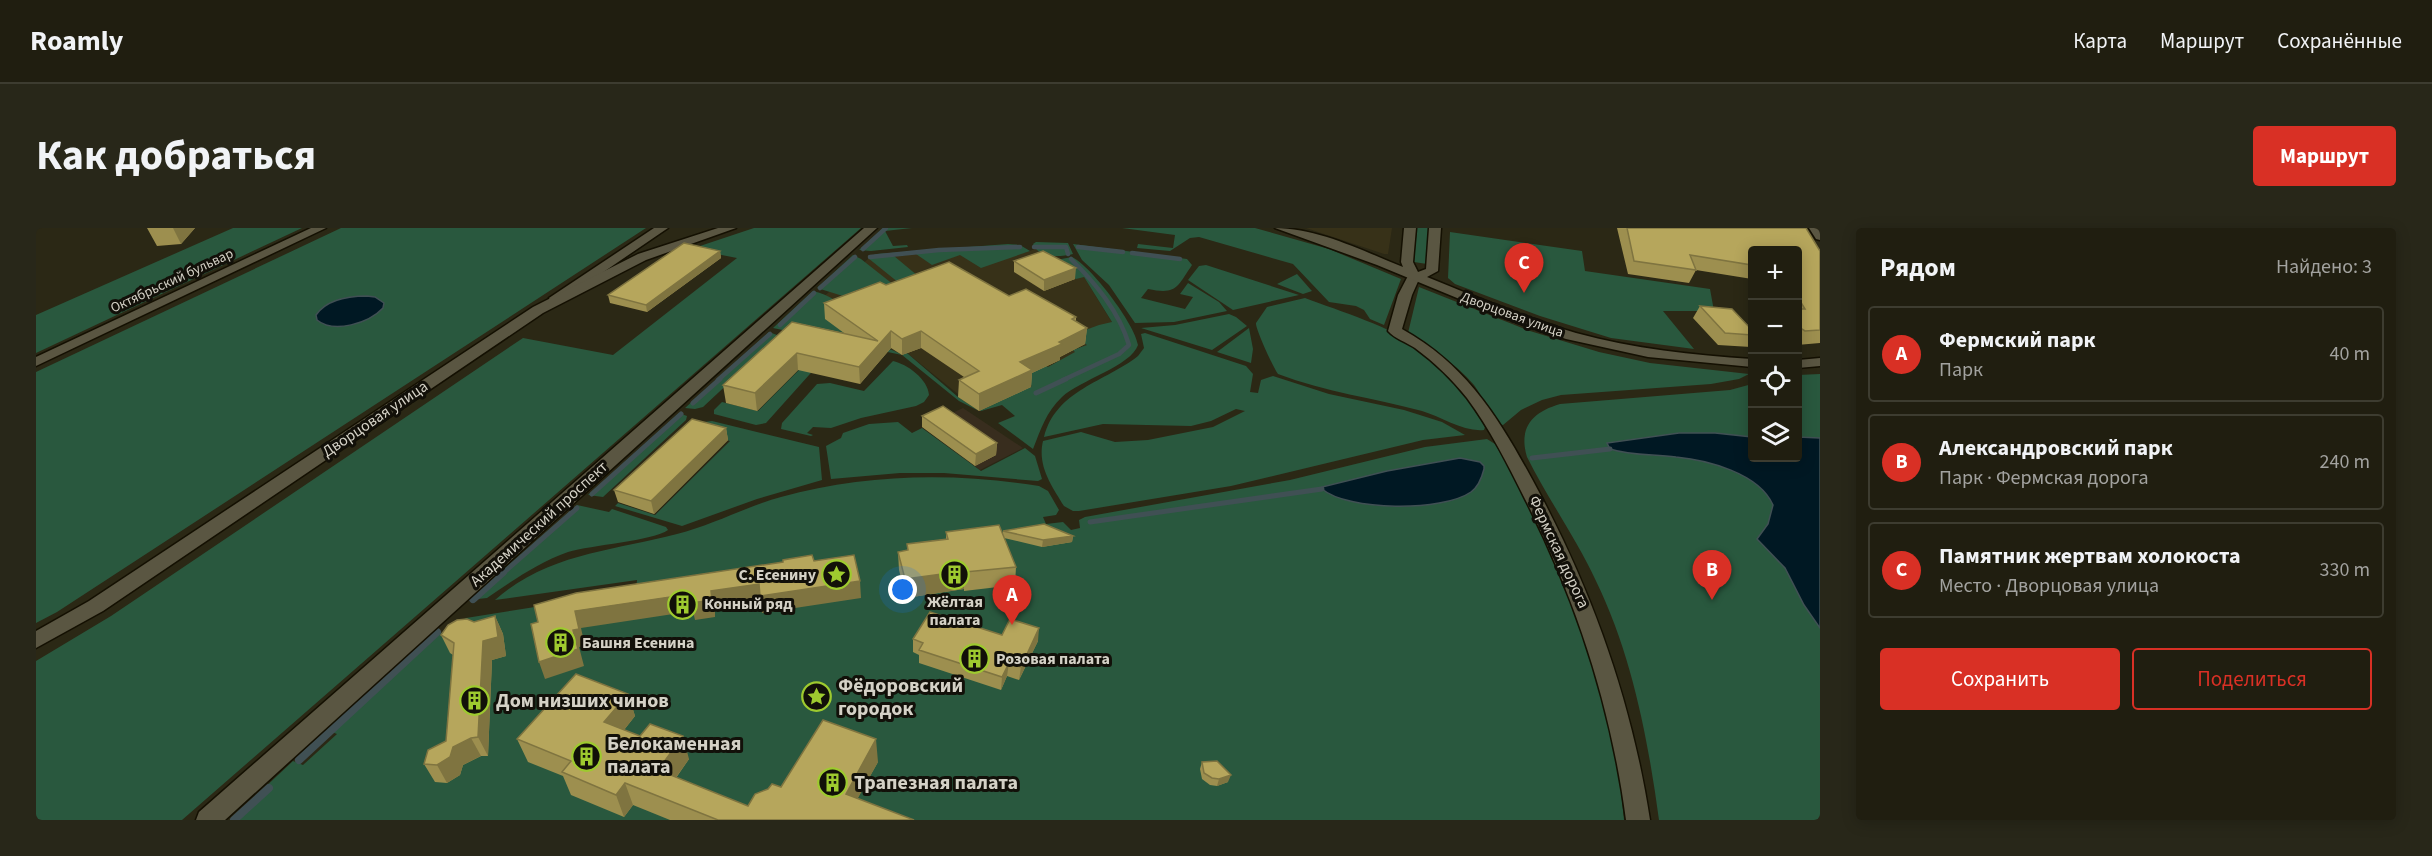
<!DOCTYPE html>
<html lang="ru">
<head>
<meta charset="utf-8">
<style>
  body { margin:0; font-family:"Source Sans 3",sans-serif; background:#282719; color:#f1f3f6 }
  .controls { position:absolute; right:18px; top:18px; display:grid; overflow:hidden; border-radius:6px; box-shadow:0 3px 15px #0003 }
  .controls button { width:54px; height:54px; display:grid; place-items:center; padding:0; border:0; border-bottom:2px solid #3d3c30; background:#201e10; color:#f1f3f6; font:30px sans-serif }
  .you { position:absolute; left:867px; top:362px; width:21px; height:21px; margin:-15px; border:4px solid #fff; border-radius:50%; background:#1a73e8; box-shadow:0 0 0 9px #1a73e833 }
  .badge { display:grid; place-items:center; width:39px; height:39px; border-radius:50%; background:#d93025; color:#fff; font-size:20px; font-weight:700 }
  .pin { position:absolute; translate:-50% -50px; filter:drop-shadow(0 2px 3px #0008) }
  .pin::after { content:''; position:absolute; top:32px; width:21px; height:18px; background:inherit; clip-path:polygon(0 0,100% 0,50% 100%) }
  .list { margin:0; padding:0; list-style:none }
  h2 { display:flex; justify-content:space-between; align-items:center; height:78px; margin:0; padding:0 24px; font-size:26px }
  h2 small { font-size:20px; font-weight:400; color:#a2a29f }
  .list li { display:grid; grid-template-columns:39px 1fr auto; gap:18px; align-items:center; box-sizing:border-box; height:96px; margin:0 12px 12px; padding:0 12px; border:2px solid #3d3c30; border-radius:6px }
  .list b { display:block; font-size:22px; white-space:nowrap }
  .list p { margin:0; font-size:20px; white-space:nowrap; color:#a2a29f }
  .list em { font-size:20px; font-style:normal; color:#a2a29f }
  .actions { display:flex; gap:12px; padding:18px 24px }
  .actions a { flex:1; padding:14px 0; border:2px solid #d93025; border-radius:6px; text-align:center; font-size:21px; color:#d93025 }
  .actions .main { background:#d93025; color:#fff }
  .icon { flex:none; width:33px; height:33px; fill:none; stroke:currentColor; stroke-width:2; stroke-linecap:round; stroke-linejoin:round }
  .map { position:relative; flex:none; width:1784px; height:592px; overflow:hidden; border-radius:6px }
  header { display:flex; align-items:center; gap:36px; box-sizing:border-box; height:84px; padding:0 30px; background:#201e10; border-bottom:2px solid #3d3c30 }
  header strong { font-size:28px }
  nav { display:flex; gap:33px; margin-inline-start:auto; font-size:21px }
  .intro { display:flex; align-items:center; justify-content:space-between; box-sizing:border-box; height:144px; padding:0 36px }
  h1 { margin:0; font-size:42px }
  .button { padding:15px 27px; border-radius:6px; background:#d93025; color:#fff; font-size:21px; font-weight:700 }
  main { display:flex; gap:36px; padding:0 36px }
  aside { flex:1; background:#201e10; border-radius:6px; box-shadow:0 3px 15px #0003 }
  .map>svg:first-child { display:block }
  .industrial { fill:#382d1e }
  .built { fill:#373118 }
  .green { fill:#29583e }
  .water { fill:#001823; stroke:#405054; stroke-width:1.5 }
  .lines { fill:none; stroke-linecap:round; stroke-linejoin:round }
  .stream-far2 { stroke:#405054; stroke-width:4.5 }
  .stream-far1 { stroke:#405054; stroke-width:5 }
  .stream { stroke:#405054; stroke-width:8 }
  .street-casing { stroke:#141002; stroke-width:3 }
  .secondary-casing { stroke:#141002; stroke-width:3 }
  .street { fill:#5a5642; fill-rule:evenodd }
  .secondary { fill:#5a5642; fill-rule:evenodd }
  .wall { fill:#9d8f4f }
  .shaded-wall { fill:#7f7440 }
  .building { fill:#b6a65c; stroke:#7f7440; stroke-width:1.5 }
  .labels { text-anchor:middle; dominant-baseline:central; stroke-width:6; stroke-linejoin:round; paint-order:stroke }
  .far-street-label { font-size:14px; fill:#d4d1c6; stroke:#121009 }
  .street-label { font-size:16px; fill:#d4d1c6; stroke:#121009 }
  .poi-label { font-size:16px; font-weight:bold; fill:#d4d1c6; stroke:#121009; text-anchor:start }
  .near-poi-label { font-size:20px; font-weight:bold; fill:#d4d1c6; stroke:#121009; text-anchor:start }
</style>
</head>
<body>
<header>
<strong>Roamly</strong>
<nav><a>Карта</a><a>Маршрут</a><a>Сохранённые</a></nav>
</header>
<div class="intro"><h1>Как добраться</h1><a class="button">Маршрут</a></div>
<main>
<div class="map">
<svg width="1784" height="592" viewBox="0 0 1784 592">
  <rect width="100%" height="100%" fill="#2b2815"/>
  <path class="industrial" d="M927 180 987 220 944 242 886 199Z"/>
  <path class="built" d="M1270 0H1356L1352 26H1348Z
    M999 21H1006L1023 29 1048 49 1085 109 1074 123 943 183 871 125 866 127 796 96 773 81 832 31 900 24 988 25Z"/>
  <path class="green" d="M197 0H266L0 125V87Z
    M305 0H610L21 384 0 395V144Z
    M718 0H825L146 592H0V433L75 388 487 110 577 127 701 30 655 21Z
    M847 0H876L849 3 857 18 871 17 872 19 835 23 823 22Z
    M1086 0H1219L1293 21 1365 51 1348 97 1334 91 1328 82 1320 78 1293 74 1257 36 1163 9 1154 10 1134 23 1101 20 1102 16 1137 20 1139 7Z
    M1381 0H1394L1391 36 1378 34Z
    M1414 4 1546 23 1549 43 1674 61 1678 83H1627L1658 121 1575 110 1504 88 1419 56 1412 50Z
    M1000 14 1032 15 1037 26C1024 29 1003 31 997 16Z
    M972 16 984 17 994 23 945 40 924 27 896 37 880 26 858 28 882 48 863 55 832 30 840 26Z
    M1037 16 1151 31 1156 37C1141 59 1141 67 1112 61L1105 70 1149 81 1157 69 1144 66 1152 55 1183 74 1191 83 1138 94 1099 95 1073 57 1046 32Z
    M817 27 825 31 858 57 826 60 807 68 781 60Z
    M1036 29C1055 38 1099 96 1102 117 1095 138 1044 152 1026 169 1010 184 1005 201 997 221L962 195 979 188 966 177 945 183H943L923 173 866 127 737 100 777 63C813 72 808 90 832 111 841 119 856 120 866 127L871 125 922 169 943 183 996 158 980 147 1009 137 1012 139 1039 124 1037 122 1051 117 1036 107 1063 97 1076 94 1048 49 1040 51 1030 46 1020 32Z
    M1170 37 1263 67 1197 82 1152 52 1163 38Z
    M1261 46 1275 62 1276 63 1267 66 1241 56Z
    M1383 59 1494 103 1563 124 1614 135 1713 146 1703 151 1675 156 1525 167 1506 172 1485 182 1467 197 1463 196C1453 186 1447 169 1438 157 1419 135 1396 121 1372 105Z
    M1269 70C1303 83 1357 99 1384 121 1411 142 1434 169 1449 199L1448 202C1427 204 1406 189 1386 183 1338 170 1289 164 1242 146 1238 141 1219 100 1220 95L1231 79Z
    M1193 86 1200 89 1211 98 1176 122 1105 100 1139 97Z
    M1213 100 1217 121 1215 135 1181 124Z
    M733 104 741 107V110L667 179 659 181 649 180Z
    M1109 105 1210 138 1217 146 1214 164 1222 165 1225 152 1237 148 1293 166 1368 182 1406 194 1429 207 1387 212 1195 258 1043 283H1037L1028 278C1016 258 1001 238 1007 213L1045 204 1079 214 1112 212 1177 199 1209 183 1200 181 1175 193 1155 198 1067 196 1008 209C1020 162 1069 154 1102 128L1108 120 1105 106Z
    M774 131 782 137 730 195 720 197 678 186V182L686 174 722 183Z
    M857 133C871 136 892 151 893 167L888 174 880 178 825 190 795 200 777 199 771 205 777 207 775 208 745 201 746 195 781 156 794 155 828 163Z
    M1784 146V592H1623C1612 511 1596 427 1560 353 1540 310 1512 271 1491 229 1482 199 1497 184 1524 176L1694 162 1716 156V230H1762V147Z
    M643 185 651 188 650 192 567 269 552 267Z
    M676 193 783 219 786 252 721 271 646 298 579 278 582 275 619 287 694 213 659 202 668 194Z
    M862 194 876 205 886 200 945 243 989 220 999 228 1006 251 1002 253 908 245H864L795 251 790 218 805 210 807 205 833 196Z
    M1451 211 1459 216 1476 245 1531 359 1570 476 1583 544 1588 592H194L257 533 267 537 301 506 296 504 405 405 430 390 600 363 601 352 459 372C512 325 577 323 641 306 677 297 709 279 745 269 828 246 917 244 1003 258L1012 263 1023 282 1020 287 1007 289 1010 296 1027 294 1035 302 1044 300 1043 292 1049 289 1254 252 1389 219Z
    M541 277 573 284 576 281 630 299 632 302C617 313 555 317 532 324 503 334 476 353 451 370L442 371 437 368Z"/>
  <path class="water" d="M331 68 339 69 348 75 347 80C333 95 298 106 281 92L280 87C291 71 313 68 331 68Z
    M1643 205H1679L1716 209V230H1762V209L1784 210V400L1768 377 1749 340 1721 311 1732 296 1737 277C1723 245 1671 232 1640 229 1617 226 1596 228 1574 221L1571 215Z
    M1424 230 1444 234 1448 238V241C1446 249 1442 259 1435 264 1406 284 1312 283 1286 261V259L1351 243Z"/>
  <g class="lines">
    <path class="stream-far2" d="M998 19H1030L1032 26
      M1042 19 1087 24
      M827 21 850 0
      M1096 25 1144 31
      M834 29 903 22 984 19
      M784 60 819 29
      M744 97 778 65
      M682 152 734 106
      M1027 152 1083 126 1093 117C1083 83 1059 55 1035 31"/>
    <path class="stream-far1" d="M1000 165 1030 151
      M657 175 684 151
      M1496 230 1574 221
      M556 266 645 186
      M1054 294 1286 261
      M466 346 541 280"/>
    <path class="stream" d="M437 371 467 344
      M263 532 401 404
      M198 592 233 560"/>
    <defs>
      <path id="street" d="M618 0H632L525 73H515L513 70Z
        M828 0H841L189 592H160L163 584Z
        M1773 0H1784V12L1780 11Z
        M1378 45 1384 49 1376 67 1366 101C1435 139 1468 199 1504 266 1559 370 1596 476 1614 592H1590C1575 478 1540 371 1488 269 1471 235 1454 201 1431 170 1416 151 1398 134 1379 120 1370 114 1359 111 1352 103L1362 67 1373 46Z"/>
      <path id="secondary" d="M275 0H290L0 138V129Z
        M682 0H700L610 32 507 85 67 383 0 420V403L53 373 497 79 602 26Z
        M1239 0C1282 0 1327 23 1367 39L1365 34 1368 0H1380L1377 34 1382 44 1390 41 1393 0H1405L1402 43 1391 49C1440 69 1489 90 1540 105 1598 121 1657 127 1716 131V139L1612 129 1530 111 1472 91 1341 37Z
        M1784 130V138L1762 140V132Z"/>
    </defs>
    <use href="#street" class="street-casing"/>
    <use href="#secondary" class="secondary-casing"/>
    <use href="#street" class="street"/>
    <use href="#secondary" class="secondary"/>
  </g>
  <path class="wall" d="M111 0H159L145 16 121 18Z
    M1581 0H1770L1784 23V115L1761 117V22H1716V51L1660 42 1653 55 1592 46Z
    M684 23 685 30 611 84 574 75 572 67Z
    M978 33 1039 51 1008 63 978 44Z
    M850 57 973 68 1040 89V93L1051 100 1049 116 1024 129V132L996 145 995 159 943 183 922 169 923 152 928 149 885 120 866 127 855 120 824 156 762 142 721 183 690 175 687 157 756 94 808 105 789 91 788 75Z
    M1664 78 1716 102V117L1715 119 1682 117 1657 90Z
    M886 188 961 215 960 227 939 238 886 199Z
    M690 200 692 212 618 286 582 274 578 262Z
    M967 303 1037 308 1036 314 1006 319 968 310 980 339 979 357 928 363V361L870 370 863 342 862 324 871 322V316L910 311V304L967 306Z
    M459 388 467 406 470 428 456 432 452 528H445L427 537 424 547 411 555 399 554 388 536 410 513 417 427 414 425 405 407Z
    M966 407 1002 413 983 452 971 448 965 462 883 435V427L877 424V411Z
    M592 466 599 488 588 502 653 531 640 550 712 578 745 559 842 534 821 571 877 592H634L597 577 588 589 535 567 527 548 492 534 481 511Z
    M1166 534 1192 554 1181 558 1174 557 1166 551 1164 541Z"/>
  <path class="shaded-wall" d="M137 0H159L145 16Z
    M684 23 685 30 611 84 610 77Z
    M1040 40 1039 51 1008 63V52Z
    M1051 100 1049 116 1024 129V132L996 145 995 159 943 183V166L984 134Z
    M855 103V120L824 156 823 139Z
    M885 103V120L866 127V111Z
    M761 125 762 142 721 183 719 165Z
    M690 200 692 212 618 286 615 273Z
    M961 215 960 227 939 238 940 226Z
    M1037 308 1036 314 1006 319 1007 312Z
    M928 343V361L870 370 869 351Z
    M824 353 825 370 726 385 724 373 679 380V389L659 392 657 383 545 400 549 418 543 419 548 438 509 451 503 434 539 383 723 356Z
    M459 388 467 406 470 428 456 432 452 528 442 509 447 413Z
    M1003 400 1002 413 983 452 985 439Z
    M973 435 971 448 965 462 966 449Z
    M592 466 599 488 576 517 568 494Z
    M647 508 653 531 629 565 622 542Z
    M435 510 445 528 427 537 424 547 411 555 401 537 417 519Z
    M840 511 842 534 812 588 810 566Z
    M1195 547 1192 554 1181 558 1183 551Z
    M589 555 597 577 588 589 580 567Z"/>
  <path class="building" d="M1591 0H1770L1784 23V102L1769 103 1761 98V81H1769L1761 68V22H1716V37L1654 27 1660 42 1598 33Z
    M648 15 684 23 610 77 572 67Z
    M1007 23 1040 40 1008 52 978 33Z
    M913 34 973 68 990 61 1040 89 1036 91 1051 100 1023 114 1026 116 984 134 996 142 943 166 923 152 943 143 885 103 866 111 855 103 823 139 761 125 719 165 687 157 756 94 842 113 788 75 844 54 850 57Z
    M1664 78 1696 81 1716 102V107L1689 105Z
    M907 178 961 215 940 226 886 188Z
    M656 191 690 200 615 273 578 262Z
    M1008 296 1037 308 1007 312 967 303Z
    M963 297 980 339 929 344 928 343 869 351 862 324 872 322 871 316 912 311 910 304Z
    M776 327 778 333 818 327 824 353 724 368 723 356 675 363 676 372 655 375 654 366 539 383 543 401 537 402 542 421 503 434 495 396 502 394 498 377 540 365 747 334V332Z
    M894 384 966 407 974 391 1003 400 985 439 973 435 966 449 883 422 887 415 877 411Z
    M459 388 462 409 447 413 442 509 435 510 417 519 414 529 401 537 388 536 392 522 410 513 418 415 405 407 412 397 421 392 431 391 438 394Z
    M540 446 592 466 568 494 604 508 614 496 647 508 622 542 712 578 719 566 732 561 736 556 745 559 787 492 840 511 810 566 878 592H682L589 555 580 567 526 544 535 533 481 511Z
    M1181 533 1195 547 1183 551 1176 550 1168 545 1166 534Z"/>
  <defs>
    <symbol id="building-ring" viewBox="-11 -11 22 22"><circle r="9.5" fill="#121009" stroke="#9eca2f" stroke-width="1.5"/><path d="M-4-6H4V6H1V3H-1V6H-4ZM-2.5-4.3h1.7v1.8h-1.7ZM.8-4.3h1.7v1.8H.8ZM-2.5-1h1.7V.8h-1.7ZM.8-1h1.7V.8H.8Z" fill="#9eca2f"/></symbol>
    <symbol id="sight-ring" viewBox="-11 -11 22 22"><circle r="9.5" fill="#121009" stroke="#9eca2f" stroke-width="1.5"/><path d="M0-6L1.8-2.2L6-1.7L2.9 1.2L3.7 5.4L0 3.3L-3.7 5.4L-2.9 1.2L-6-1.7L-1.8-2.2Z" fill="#9eca2f"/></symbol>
  </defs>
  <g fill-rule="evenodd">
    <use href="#building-ring" x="902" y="330" width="33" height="33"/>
    <use href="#sight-ring" x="784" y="330" width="33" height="33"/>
    <use href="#building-ring" x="630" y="360" width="33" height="33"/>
    <use href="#building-ring" x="508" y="398" width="33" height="33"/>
    <use href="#building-ring" x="922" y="414" width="33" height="33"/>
    <use href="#sight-ring" x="764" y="452" width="33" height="33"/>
    <use href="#building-ring" x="422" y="456" width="33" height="33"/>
    <use href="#building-ring" x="534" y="512" width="33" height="33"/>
    <use href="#building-ring" x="780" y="538" width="33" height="33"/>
  </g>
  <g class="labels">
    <g class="far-street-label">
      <text transform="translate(136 53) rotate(-25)">Октябрьский бульвар</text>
      <text transform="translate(1476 87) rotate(20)">Дворцовая улица</text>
    </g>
    <g class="street-label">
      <text transform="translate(339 191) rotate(-34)">Дворцовая улица</text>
      <text transform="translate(503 296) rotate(-42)">Академический проспект</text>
      <text transform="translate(1523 324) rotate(65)">Фермская дорога</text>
    </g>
    <g class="poi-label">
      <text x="780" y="347" text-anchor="end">С. Есенину</text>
      <text x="919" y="374" text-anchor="middle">Жёлтая<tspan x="919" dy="18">палата</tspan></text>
      <text x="668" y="376">Конный ряд</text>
      <text x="546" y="415">Башня Есенина</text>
      <text x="960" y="431">Розовая палата</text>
    </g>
    <g class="near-poi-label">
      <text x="802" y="458">Фёдоровский<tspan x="802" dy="23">городок</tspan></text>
      <text x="460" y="473">Дом низших чинов</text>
      <text x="571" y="516">Белокаменная<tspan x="571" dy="23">палата</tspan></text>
      <text x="818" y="555">Трапезная палата</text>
    </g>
  </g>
</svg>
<div class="controls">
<button>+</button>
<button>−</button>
<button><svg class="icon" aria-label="locate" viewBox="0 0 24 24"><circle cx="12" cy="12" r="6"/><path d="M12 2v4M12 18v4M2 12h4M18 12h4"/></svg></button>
<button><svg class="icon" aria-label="layers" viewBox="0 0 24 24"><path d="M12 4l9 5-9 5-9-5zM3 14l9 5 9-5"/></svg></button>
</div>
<div class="you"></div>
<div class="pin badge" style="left:976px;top:397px">A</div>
<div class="pin badge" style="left:1676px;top:372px">B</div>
<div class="pin badge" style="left:1488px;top:65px">C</div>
</div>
<aside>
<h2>Рядом<small>Найдено: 3</small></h2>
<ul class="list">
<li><span class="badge">A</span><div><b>Фермский парк</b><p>Парк</p></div><em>40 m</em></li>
<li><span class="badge">B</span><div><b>Александровский парк</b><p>Парк · Фермская дорога</p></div><em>240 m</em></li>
<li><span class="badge">C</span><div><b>Памятник жертвам холокоста</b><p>Место · Дворцовая улица</p></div><em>330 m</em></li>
</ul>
<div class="actions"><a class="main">Сохранить</a><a>Поделиться</a></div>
</aside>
</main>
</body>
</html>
